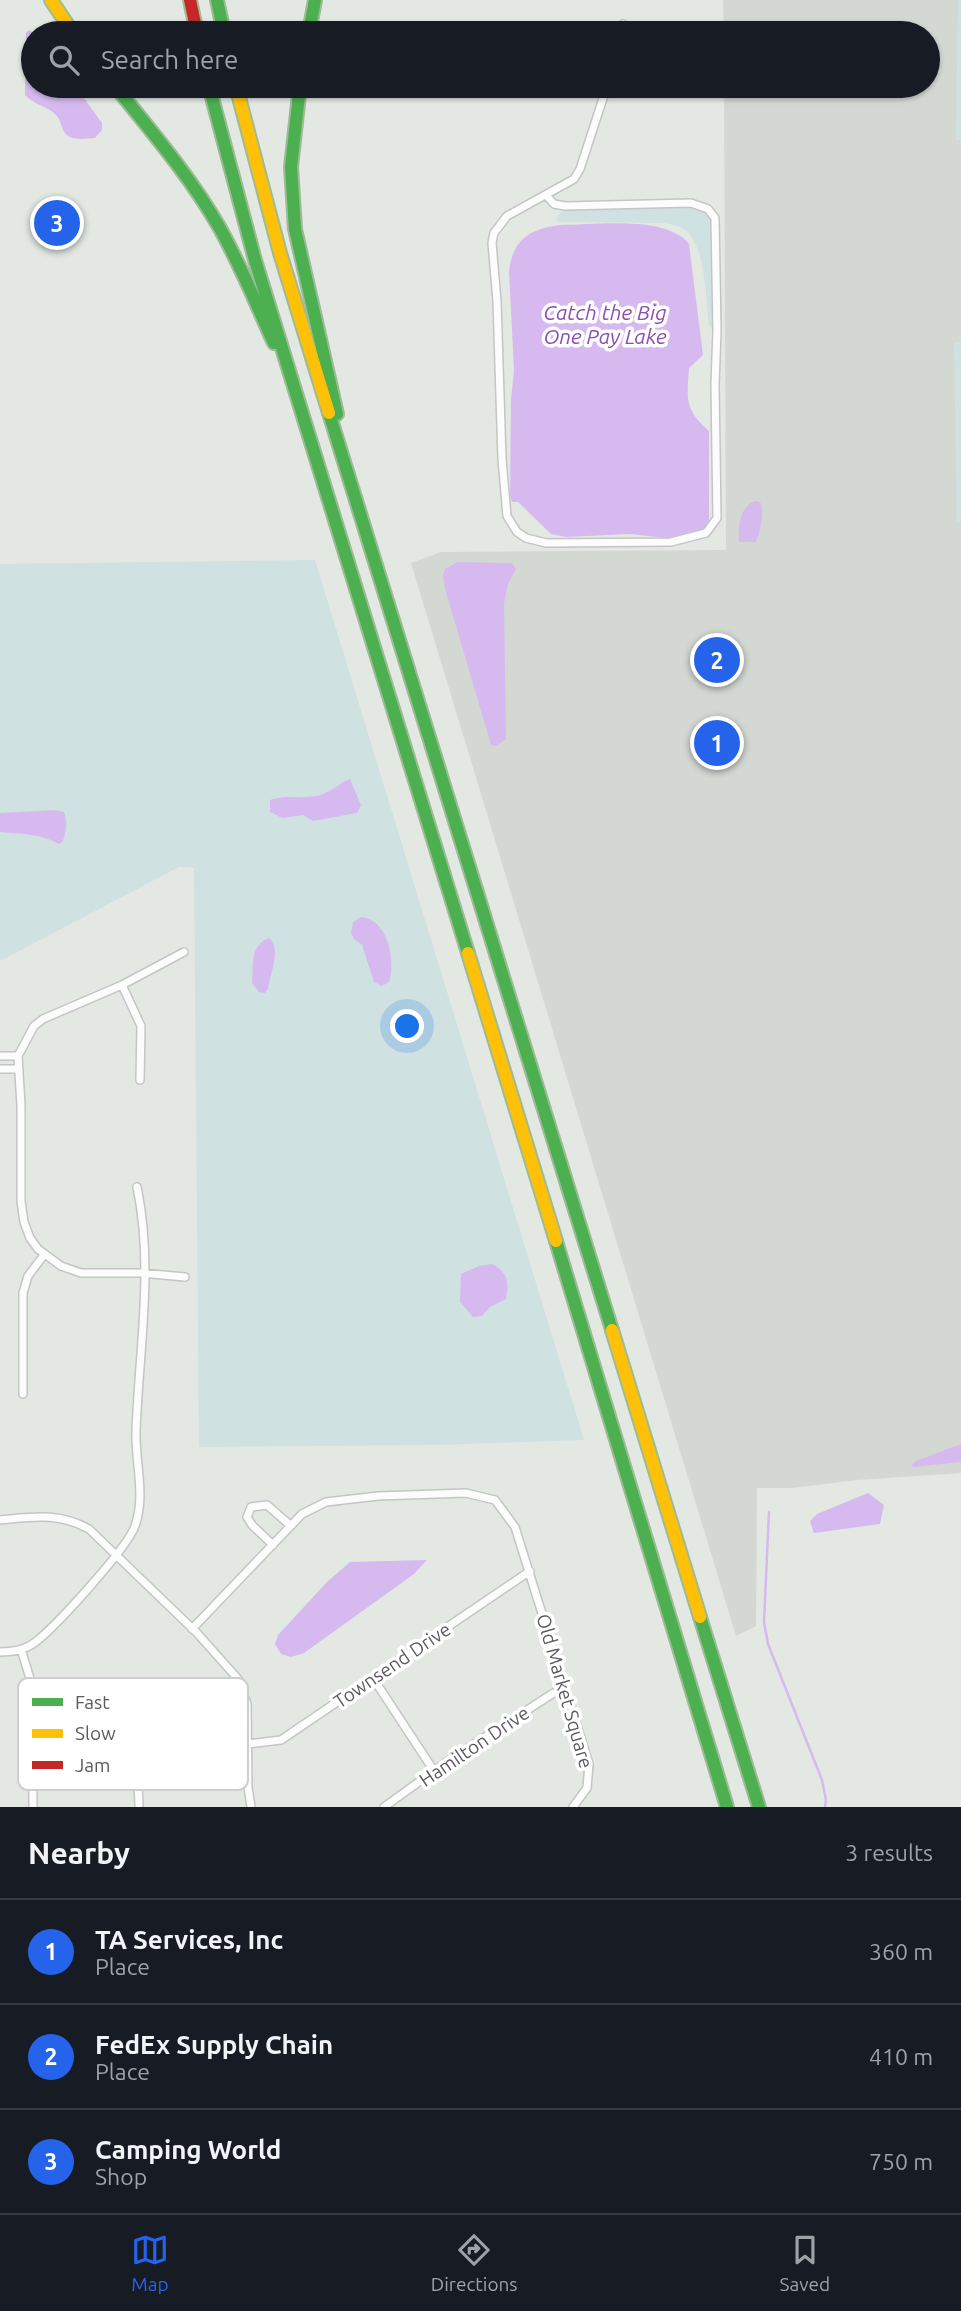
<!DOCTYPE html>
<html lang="en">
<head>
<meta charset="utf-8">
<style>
  body { margin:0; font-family:Ubuntu,sans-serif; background:#20242c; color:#f1f3f6 }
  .you { position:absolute; left:408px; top:1027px; width:24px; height:24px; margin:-18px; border:5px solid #fff; border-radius:50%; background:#1a73e8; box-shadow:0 0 0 10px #1a73e833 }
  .badge { display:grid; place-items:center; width:46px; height:46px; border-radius:50%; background:#2563eb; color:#fff; font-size:23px; font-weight:700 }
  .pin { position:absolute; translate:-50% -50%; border:4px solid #fff; box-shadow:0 2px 7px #0006 }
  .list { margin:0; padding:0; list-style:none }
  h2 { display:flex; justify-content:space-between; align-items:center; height:91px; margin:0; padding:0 28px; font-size:30px }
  h2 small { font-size:23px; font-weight:400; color:#9ea1a6 }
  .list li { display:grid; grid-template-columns:46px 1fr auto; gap:21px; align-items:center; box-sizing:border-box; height:105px; padding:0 28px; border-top:2px solid #363941 }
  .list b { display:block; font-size:26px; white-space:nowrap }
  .list p { margin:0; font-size:23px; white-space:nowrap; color:#9ea1a6 }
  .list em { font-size:23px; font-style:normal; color:#9ea1a6 }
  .icon { flex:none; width:38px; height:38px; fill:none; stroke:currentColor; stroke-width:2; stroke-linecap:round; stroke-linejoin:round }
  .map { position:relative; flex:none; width:961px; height:1807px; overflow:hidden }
  .search { position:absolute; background:#171b24; box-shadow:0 2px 5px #0004; left:21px; right:21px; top:21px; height:77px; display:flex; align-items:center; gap:18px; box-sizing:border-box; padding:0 24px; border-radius:38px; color:#9ea1a6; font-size:26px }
  .sheet { height:406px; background:#171b24 }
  nav { display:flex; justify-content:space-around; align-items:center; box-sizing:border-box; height:98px; border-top:2px solid #363941; background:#171b24; font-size:19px; color:#9ea1a6 }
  nav a { display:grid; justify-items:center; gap:4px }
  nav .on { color:#2563eb }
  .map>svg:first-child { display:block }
  .industrial { fill:#d4d8d3 }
  .green { fill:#d0e1e1 }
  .water { fill:#d6baef }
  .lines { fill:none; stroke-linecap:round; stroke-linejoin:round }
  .stream { stroke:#d6baef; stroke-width:2.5 }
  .street-casing { stroke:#c4c5c5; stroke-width:10 }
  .fast-casing { stroke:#9dbb95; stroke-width:16 }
  .slow-casing { stroke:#9dbb95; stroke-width:16 }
  .jam-casing { stroke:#9dbb95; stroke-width:16 }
  .street { stroke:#fbfcfb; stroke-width:7 }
  .fast { stroke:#4caf50; stroke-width:12 }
  .slow { stroke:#ffc107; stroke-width:12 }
  .jam { stroke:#c62828; stroke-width:12 }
  .labels { text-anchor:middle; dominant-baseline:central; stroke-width:7; stroke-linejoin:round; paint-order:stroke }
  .street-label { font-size:19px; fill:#5e5960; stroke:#fff }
  .water-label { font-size:21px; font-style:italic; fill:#8b4eb3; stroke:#fff }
  .key { fill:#fff; stroke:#cfcdcf; stroke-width:2 }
  .key-label { font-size:19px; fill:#5e5960 }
</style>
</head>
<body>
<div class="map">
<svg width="961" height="1807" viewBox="0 0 961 1807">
  <rect width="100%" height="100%" fill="#e3e8e3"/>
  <path class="industrial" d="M723 0H961V1473L858 1480 792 1488H757L756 1626 736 1636 411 563 441 552 726 550 724 86H928V33H724Z"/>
  <path class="green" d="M958 0H961V140H956Z
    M691 208 709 215 714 227 712 328 709 325C706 301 706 253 689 234 683 226 674 225 665 223L558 222 556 218 561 212 573 209Z
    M954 342H961V521H957Z
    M315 560 584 1440 437 1445 199 1447 194 868 179 867 0 961V564Z"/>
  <path class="water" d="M782 27 795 29 804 33H733L750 28Z
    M30 30 33 34V86H75L102 123V130L95 138C88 138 79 140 73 138 61 135 63 124 57 116 49 106 33 105 25 95L26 32Z
    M740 86H805C790 101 757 98 740 86Z
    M560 225C596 225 666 215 689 244L703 355 689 368C687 399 684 409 709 431V523L705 529 667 538 630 534 566 537 551 534 518 502H512L510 496 511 400 514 370 509 271C513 239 530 229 560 225Z
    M755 501 760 502C765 512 760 531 756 542H739C738 528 739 507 755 501Z
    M457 562 512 563 516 569 508 584 504 603 506 739 496 746 491 745 445 589 443 575 445 569Z
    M350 779 361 805 357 813 313 821 303 815 282 818 270 812V800C287 794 303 800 320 795 332 792 339 783 350 779Z
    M55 810 64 812C68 823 66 831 63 841L59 844C39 833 21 834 0 832V813Z
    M361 917C388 919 396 960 389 982L382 986 374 982 362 945 354 939 351 933 353 922Z
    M269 938C282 949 270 973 268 989L265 993 259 992 252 983C254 965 249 946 269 938Z
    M492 1264C508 1272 509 1282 506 1299L490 1307 482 1316 473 1317 460 1302 461 1274 479 1266Z
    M961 1444V1462L913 1467 912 1464 916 1461Z
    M868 1493 884 1505 880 1524 814 1533 810 1521 817 1514Z
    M427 1560 414 1574 304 1653 291 1657 281 1654 275 1644 278 1635 328 1581 350 1562Z"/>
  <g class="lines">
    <path class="stream" d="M769 1512 764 1622 768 1644 822 1780 826 1800 825 1807"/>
    <defs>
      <path id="street" d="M623 24 625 33
        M546 195 554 204 565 206 691 203 708 209 715 218 717 331 715 385 717 518 706 533 671 542 546 543 526 538 517 532 507 516 502 459 497 301 492 243 494 233 507 216 574 179 580 169 607 86
        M184 952 122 985 43 1019 34 1026 18 1056 21 1106V1201L24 1222 30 1238 38 1249 61 1266 81 1273H141L185 1277
        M122 985 141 1026 140 1080
        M0 1056H18
        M0 1069H19
        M23 1394V1293L28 1276 44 1255
        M0 1520C33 1517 58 1512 89 1529L197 1633 238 1679 247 1704 248 1787 251 1807
        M273 1545 252 1525 247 1517 251 1507 267 1505 291 1526
        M192 1629 302 1514 326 1502 378 1496 466 1493 495 1500 515 1527 589 1764 587 1788 573 1807
        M21 1649 32 1685 33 1807
        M0 1652C10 1652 23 1650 31 1645 51 1633 128 1547 135 1526 146 1495 135 1463 136 1431 139 1349 154 1268 137 1187
        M373 1678 434 1771
        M126 1728 137 1755 139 1807
        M248 1744 281 1740 530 1571
        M384 1807 448 1761 552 1694 565 1688"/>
      <path id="fast" d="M217 0 224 33
        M309 33 315 0
        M115 86C151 131 189 175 218 225 240 263 256 304 274 343
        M209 86 255 260 468 953
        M300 86 291 167 295 229 337 414
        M329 413 612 1330
        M556 1241 727 1807
        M700 1617 759 1807"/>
      <path id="slow" d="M51 0 73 33
        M236 86 280 253 329 413
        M468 953 556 1241
        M612 1330 700 1617"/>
      <path id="jam" d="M190 0 197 33"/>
    </defs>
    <use href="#street" class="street-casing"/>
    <use href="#fast" class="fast-casing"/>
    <use href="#slow" class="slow-casing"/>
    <use href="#jam" class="jam-casing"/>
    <use href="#street" class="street"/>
    <use href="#fast" class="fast"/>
    <use href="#slow" class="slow"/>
    <use href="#jam" class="jam"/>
  </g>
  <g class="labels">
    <g class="street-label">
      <text transform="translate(392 1665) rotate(-34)">Townsend Drive</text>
      <text transform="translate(565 1691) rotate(74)">Old Market Square</text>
      <text transform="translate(474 1746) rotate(-34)">Hamilton Drive</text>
    </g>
    <g class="water-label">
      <text x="605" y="312">Catch the Big<tspan x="605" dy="24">One Pay Lake</tspan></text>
    </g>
  </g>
  <rect x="18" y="1678" width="230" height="112" rx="10" class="key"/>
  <rect x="32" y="1698" width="31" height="8" fill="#4caf50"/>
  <rect x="32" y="1729" width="31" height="9" fill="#ffc107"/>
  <rect x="32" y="1761" width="31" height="8" fill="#c62828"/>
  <g class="key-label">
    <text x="75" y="1709">Fast</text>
    <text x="75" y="1740">Slow</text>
    <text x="75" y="1772">Jam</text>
  </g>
</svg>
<div class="you"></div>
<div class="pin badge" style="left:717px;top:743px">1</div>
<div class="pin badge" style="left:717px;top:660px">2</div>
<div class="pin badge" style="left:57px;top:223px">3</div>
<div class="search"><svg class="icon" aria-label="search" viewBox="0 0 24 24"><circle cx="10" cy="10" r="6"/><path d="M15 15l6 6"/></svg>Search here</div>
</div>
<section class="sheet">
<h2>Nearby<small>3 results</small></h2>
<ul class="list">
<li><span class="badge">1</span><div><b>TA Services, Inc</b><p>Place</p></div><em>360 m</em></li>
<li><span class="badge">2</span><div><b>FedEx Supply Chain</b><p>Place</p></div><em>410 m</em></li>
<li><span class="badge">3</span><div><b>Camping World</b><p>Shop</p></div><em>750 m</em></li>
</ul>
</section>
<nav>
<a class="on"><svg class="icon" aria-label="map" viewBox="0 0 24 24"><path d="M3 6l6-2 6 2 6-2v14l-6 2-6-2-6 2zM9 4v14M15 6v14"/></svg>Map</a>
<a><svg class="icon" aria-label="directions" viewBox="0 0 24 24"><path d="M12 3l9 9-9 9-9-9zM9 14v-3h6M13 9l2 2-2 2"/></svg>Directions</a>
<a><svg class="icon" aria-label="saved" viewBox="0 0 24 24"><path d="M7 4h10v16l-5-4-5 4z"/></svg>Saved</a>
</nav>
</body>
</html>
